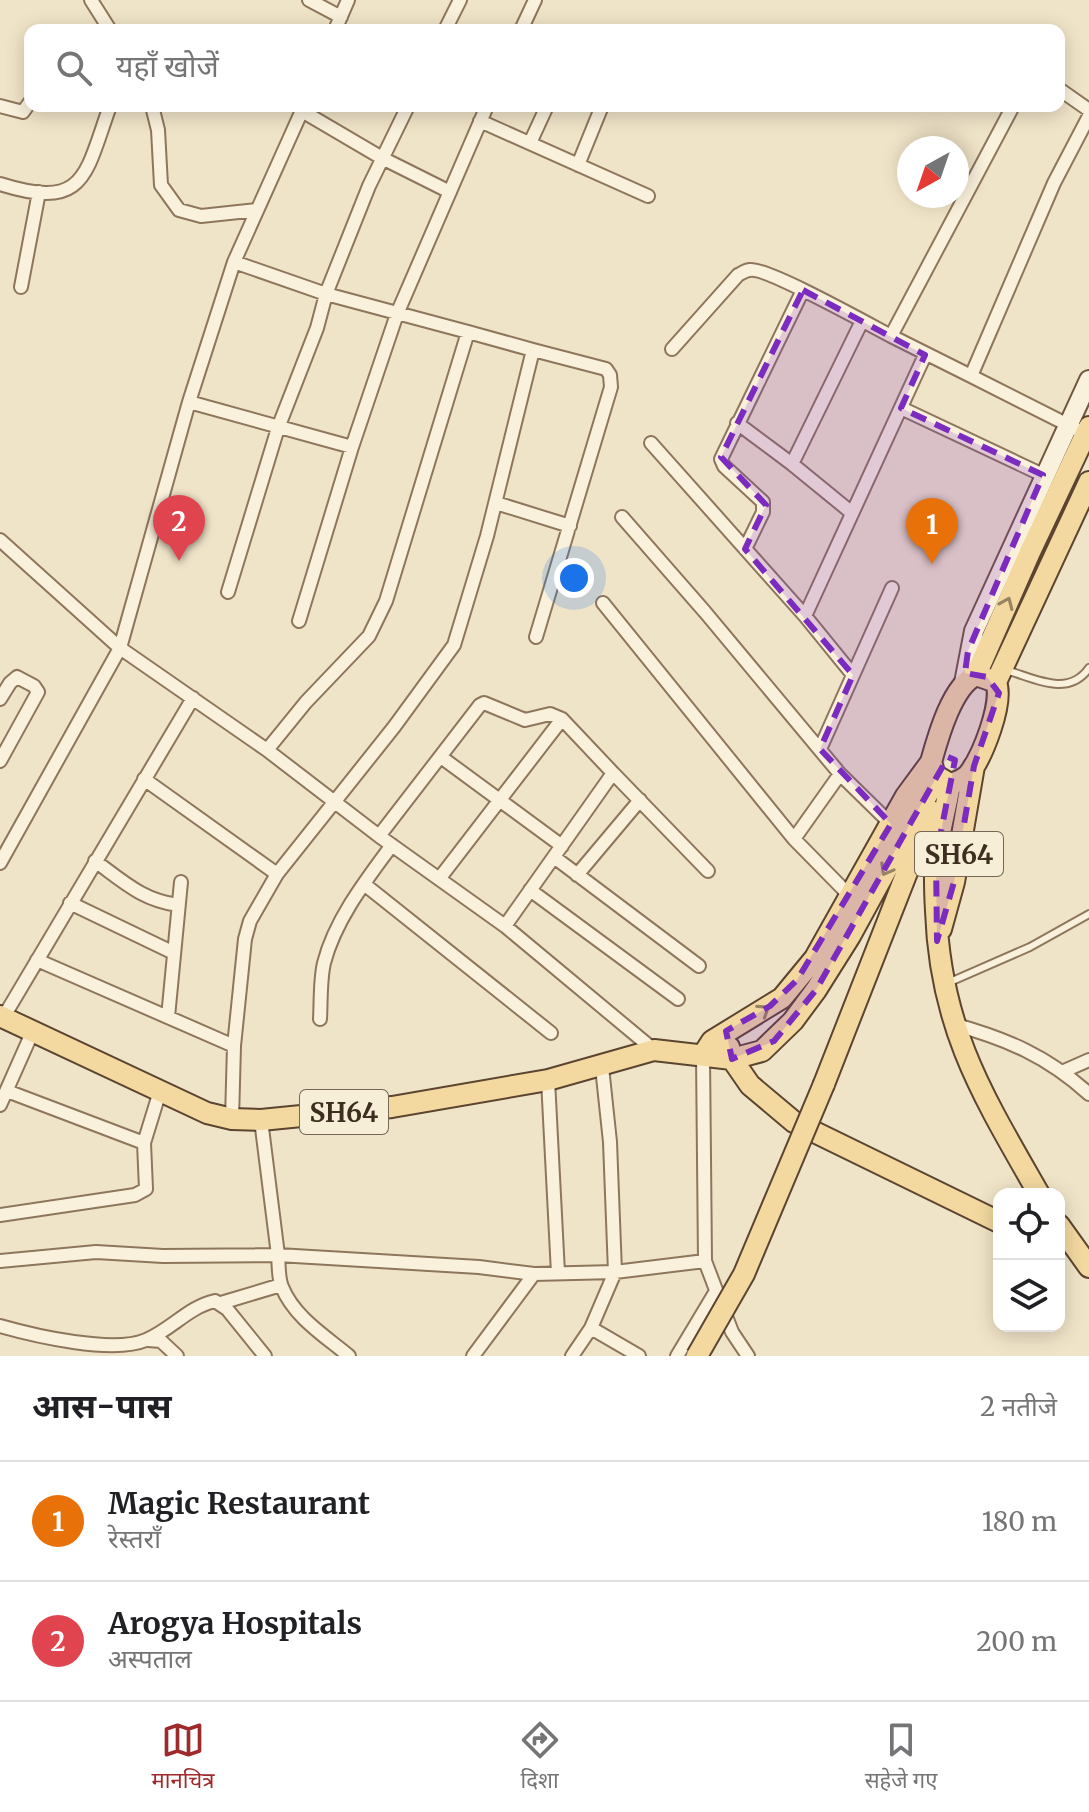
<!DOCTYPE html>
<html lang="hi">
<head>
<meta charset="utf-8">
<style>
  body { margin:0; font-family:Merriweather,"Noto Sans Devanagari",serif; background:#f2f2f2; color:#202124 }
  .controls { position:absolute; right:24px; bottom:24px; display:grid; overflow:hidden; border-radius:16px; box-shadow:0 4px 20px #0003 }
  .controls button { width:72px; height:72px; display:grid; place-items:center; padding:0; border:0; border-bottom:2px solid #e0e0e0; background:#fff; color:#202124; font:40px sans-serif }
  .compass { position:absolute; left:897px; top:136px; width:72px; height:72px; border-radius:50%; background:#fff; box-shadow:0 4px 20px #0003; rotate:220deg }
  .you { position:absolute; left:574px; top:578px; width:28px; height:28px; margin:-20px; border:6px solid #fff; border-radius:50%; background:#1a73e8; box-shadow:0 0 0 12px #1a73e833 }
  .badge { display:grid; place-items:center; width:52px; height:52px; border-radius:50%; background:#9e2a2b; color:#fff; font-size:26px; font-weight:700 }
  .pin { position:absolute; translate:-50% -66px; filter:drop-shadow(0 2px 4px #0008) }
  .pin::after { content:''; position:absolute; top:42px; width:28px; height:24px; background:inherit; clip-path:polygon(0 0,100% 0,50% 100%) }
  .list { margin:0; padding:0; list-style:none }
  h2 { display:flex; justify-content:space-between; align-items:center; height:104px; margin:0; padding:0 32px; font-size:34px }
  h2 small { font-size:26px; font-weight:400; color:#757577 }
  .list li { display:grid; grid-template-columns:52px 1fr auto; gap:24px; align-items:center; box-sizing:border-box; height:120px; padding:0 32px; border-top:2px solid #e0e0e0 }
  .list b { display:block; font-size:30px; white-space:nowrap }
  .list p { margin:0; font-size:26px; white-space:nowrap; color:#757577 }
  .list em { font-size:26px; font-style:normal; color:#757577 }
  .icon { flex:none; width:44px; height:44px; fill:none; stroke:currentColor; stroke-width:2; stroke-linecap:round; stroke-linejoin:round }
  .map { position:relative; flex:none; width:1089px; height:1356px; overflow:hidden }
  .search { position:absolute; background:#fff; box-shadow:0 4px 20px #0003; left:24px; right:24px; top:24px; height:88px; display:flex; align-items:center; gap:20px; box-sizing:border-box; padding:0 28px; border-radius:16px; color:#757577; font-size:30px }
  .sheet { height:344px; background:#fff }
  nav { display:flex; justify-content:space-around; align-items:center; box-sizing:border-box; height:112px; border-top:2px solid #e0e0e0; background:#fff; font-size:22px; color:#757577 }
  nav a { display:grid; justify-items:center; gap:4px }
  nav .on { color:#9e2a2b }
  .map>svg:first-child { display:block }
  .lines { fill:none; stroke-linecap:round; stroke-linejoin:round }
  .lane-casing { stroke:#8d765c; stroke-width:10 }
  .street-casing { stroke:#8d765c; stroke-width:16 }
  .secondary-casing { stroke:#6f573f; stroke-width:22 }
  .primary-casing { stroke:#5b4430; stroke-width:24 }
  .lane { stroke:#faf1dc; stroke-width:6 }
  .street { stroke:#faf1dc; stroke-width:12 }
  .secondary { stroke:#faf1dc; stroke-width:18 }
  .primary { stroke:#f3d9a0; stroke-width:20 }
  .primary-bridge-casing { stroke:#5b4430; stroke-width:24; stroke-linecap:butt }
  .primary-bridge { stroke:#f3d9a0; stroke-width:20 }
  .oneway { stroke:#988460 }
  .marked { fill:#7b2cbf; fill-opacity:0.2; stroke:#7b2cbf; stroke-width:6; stroke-dasharray:16 10; stroke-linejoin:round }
  .labels { text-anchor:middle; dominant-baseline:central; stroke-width:8; stroke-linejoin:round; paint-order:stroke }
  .shield { fill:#f7eed8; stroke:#756857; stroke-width:2 }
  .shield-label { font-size:26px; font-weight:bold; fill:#3d2e20 }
</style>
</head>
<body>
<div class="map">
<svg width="1089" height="1356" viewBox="0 0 1089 1356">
  <rect width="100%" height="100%" fill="#f0e4c8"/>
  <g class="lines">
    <defs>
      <path id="lane" d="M1006 670C1034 678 1068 698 1089 668
        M950 982 1030 947 1089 914"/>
      <path id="street" d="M91 0 110 30
        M309 0 341 17
        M335 30 348 0
        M445 30 460 0
        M521 30 535 0
        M1059 89 1089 110
        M0 106 23 112 30 102
        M152 106 158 130 161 185 179 210 201 216 257 210
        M302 111 382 158 450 192
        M480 121 648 196
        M530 143 547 106
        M578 165 602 106
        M0 184C86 211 85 175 110 106
        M234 262 326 294 468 332
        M21 287 39 192
        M672 349 738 275C742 273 746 270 750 270 766 267 870 325 891 336
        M533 350 606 369 610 375 611 387 536 637
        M971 376 891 336 1013 106
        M189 402 352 447
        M901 408 1043 475
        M737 423 792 464 862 321
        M1086 434 971 376 1054 183 1089 116
        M651 443 805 616 853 675
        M792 464 852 513
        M496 503 570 526
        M622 517 705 612 840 774 891 824
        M0 540 120 648 267 750 379 836 505 926 654 1050
        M745 549 763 512V502L724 466 721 459 803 290
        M228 592 278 428 317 328 326 294 369 186 408 106
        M603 603 794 839 851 897
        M805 616 925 355
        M299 621 352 447 397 314 487 106
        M0 699 10 683 17 677 34 686 38 692 0 761
        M820 749 892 588
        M441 757 562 846
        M613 773 708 871
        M144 779 277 874
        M379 836 480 705 484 703 525 720 550 714 562 719 613 773 505 926
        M794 839 840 774
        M554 857 699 966
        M95 861C124 882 142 900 178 905
        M0 863 120 648 189 402 234 262 304 106
        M577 875 640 800
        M439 879 562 719
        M364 884 551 1033
        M530 890 678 999
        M70 903 174 953
        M37 960 234 1046
        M168 1017 181 882
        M3 1018 193 698
        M320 1019C321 1001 320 980 324 963 335 920 366 880 392 845
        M953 1024C1007 1039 1047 1056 1089 1094
        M1064 1071 1089 1060
        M548 1080 558 1273
        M7 1091 144 1143
        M0 1105 32 1033
        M232 1119 234 1046 245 939 250 921 277 874 394 727 454 645 487 536 533 350 468 332 386 601 369 636 306 702 267 750
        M0 1215 135 1195 146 1189 144 1143 160 1091
        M0 1261 96 1252 163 1256 278 1255 261 1120
        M705 1261 732 1332 748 1356
        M221 1303 281 1285
        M0 1326C35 1336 113 1354 146 1340 171 1330 188 1307 215 1301L227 1309 265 1356
        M591 1328 639 1356
        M148 1340 161 1341 177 1356
        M349 1356C325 1336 294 1317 282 1287 278 1278 279 1265 278 1255L479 1267 534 1274 615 1272 705 1261 703 1055
        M473 1356 534 1274
        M572 1356 591 1328 615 1272 610 1142 602 1067
        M677 1356 716 1291"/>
      <path id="secondary" d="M964 683 974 631 1089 380"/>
      <path id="primary" d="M976 675 996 682C1004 703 982 758 968 775 963 780 957 782 950 784L935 775 931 762C938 737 952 686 976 675Z
        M976 675 1030 552 1089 427
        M996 682 1089 482
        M950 784C946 808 939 832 936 856 934 874 935 893 936 911 940 1028 983 1096 1039 1194
        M941 929 954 882 974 766
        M0 1016 207 1113 232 1119 261 1120 392 1107 548 1080 654 1050 732 1059 762 1051 793 1021 816 990 850 936 937 777
        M729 1047 732 1059 750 1085 794 1122 999 1222
        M703 1055 712 1041 782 998 815 958 906 796 931 762
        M824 1084 931 811
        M1059 1225 1089 1267"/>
    </defs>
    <use href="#lane" class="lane-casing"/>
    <use href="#street" class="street-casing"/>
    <use href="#secondary" class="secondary-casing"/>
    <use href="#primary" class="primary-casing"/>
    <use href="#lane" class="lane"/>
    <use href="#street" class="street"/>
    <use href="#secondary" class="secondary"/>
    <use href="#primary" class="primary"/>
    <defs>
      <path id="primary-bridge" d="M697 1356 744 1274 824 1084"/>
    </defs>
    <use href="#primary-bridge" class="primary-bridge-casing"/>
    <use href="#primary-bridge" class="primary-bridge"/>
  </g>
  <defs><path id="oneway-chevron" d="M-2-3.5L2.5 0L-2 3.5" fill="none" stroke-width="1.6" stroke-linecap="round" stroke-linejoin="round" transform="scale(2)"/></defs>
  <g class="oneway">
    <use href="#oneway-chevron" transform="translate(1007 603) rotate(-67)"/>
    <use href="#oneway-chevron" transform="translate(886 870) rotate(119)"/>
    <use href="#oneway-chevron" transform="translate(764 1010) rotate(-33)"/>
  </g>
  <path class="marked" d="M803 290 925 355 901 408 1043 475 968 651 965 673 987 677 999 693 974 766 954 882 937 941 936 857 955 760 948 757 816 990 774 1041 732 1059 726 1031 770 1006 797 980 891 824 820 749 853 675 745 549 766 505 721 457Z"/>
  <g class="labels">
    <g class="shield">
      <rect x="915" y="832" width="88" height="44" rx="6"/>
      <rect x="300" y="1090" width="88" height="44" rx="6"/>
    </g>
    <g class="shield-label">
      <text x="959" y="854">SH64</text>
      <text x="344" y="1112">SH64</text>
    </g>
  </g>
</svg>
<div class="controls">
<button><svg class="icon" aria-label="locate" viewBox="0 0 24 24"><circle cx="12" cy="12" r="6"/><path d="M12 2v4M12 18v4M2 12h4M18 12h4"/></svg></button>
<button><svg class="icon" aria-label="layers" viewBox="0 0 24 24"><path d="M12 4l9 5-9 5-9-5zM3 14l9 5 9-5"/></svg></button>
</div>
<svg class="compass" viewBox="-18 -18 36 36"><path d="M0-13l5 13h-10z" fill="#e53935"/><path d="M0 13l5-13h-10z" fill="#757577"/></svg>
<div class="you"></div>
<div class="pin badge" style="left:932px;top:564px;background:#e8710a">1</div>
<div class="pin badge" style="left:179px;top:561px;background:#e0444e">2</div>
<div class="search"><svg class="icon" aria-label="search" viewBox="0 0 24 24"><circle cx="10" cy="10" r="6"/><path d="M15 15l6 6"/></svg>यहाँ खोजें</div>
</div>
<section class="sheet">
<h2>आस-पास<small>2 नतीजे</small></h2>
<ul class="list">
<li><span class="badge" style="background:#e8710a">1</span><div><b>Magic Restaurant</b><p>रेस्तराँ</p></div><em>180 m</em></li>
<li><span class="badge" style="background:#e0444e">2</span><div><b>Arogya Hospitals</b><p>अस्पताल</p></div><em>200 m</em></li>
</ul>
</section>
<nav>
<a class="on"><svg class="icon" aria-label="map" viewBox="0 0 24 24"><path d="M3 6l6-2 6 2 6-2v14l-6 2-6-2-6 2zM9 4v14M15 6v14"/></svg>मानचित्र</a>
<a><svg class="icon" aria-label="directions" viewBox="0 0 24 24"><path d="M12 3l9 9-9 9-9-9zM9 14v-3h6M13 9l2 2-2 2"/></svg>दिशा</a>
<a><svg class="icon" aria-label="saved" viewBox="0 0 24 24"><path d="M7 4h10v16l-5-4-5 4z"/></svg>सहेजे गए</a>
</nav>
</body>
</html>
